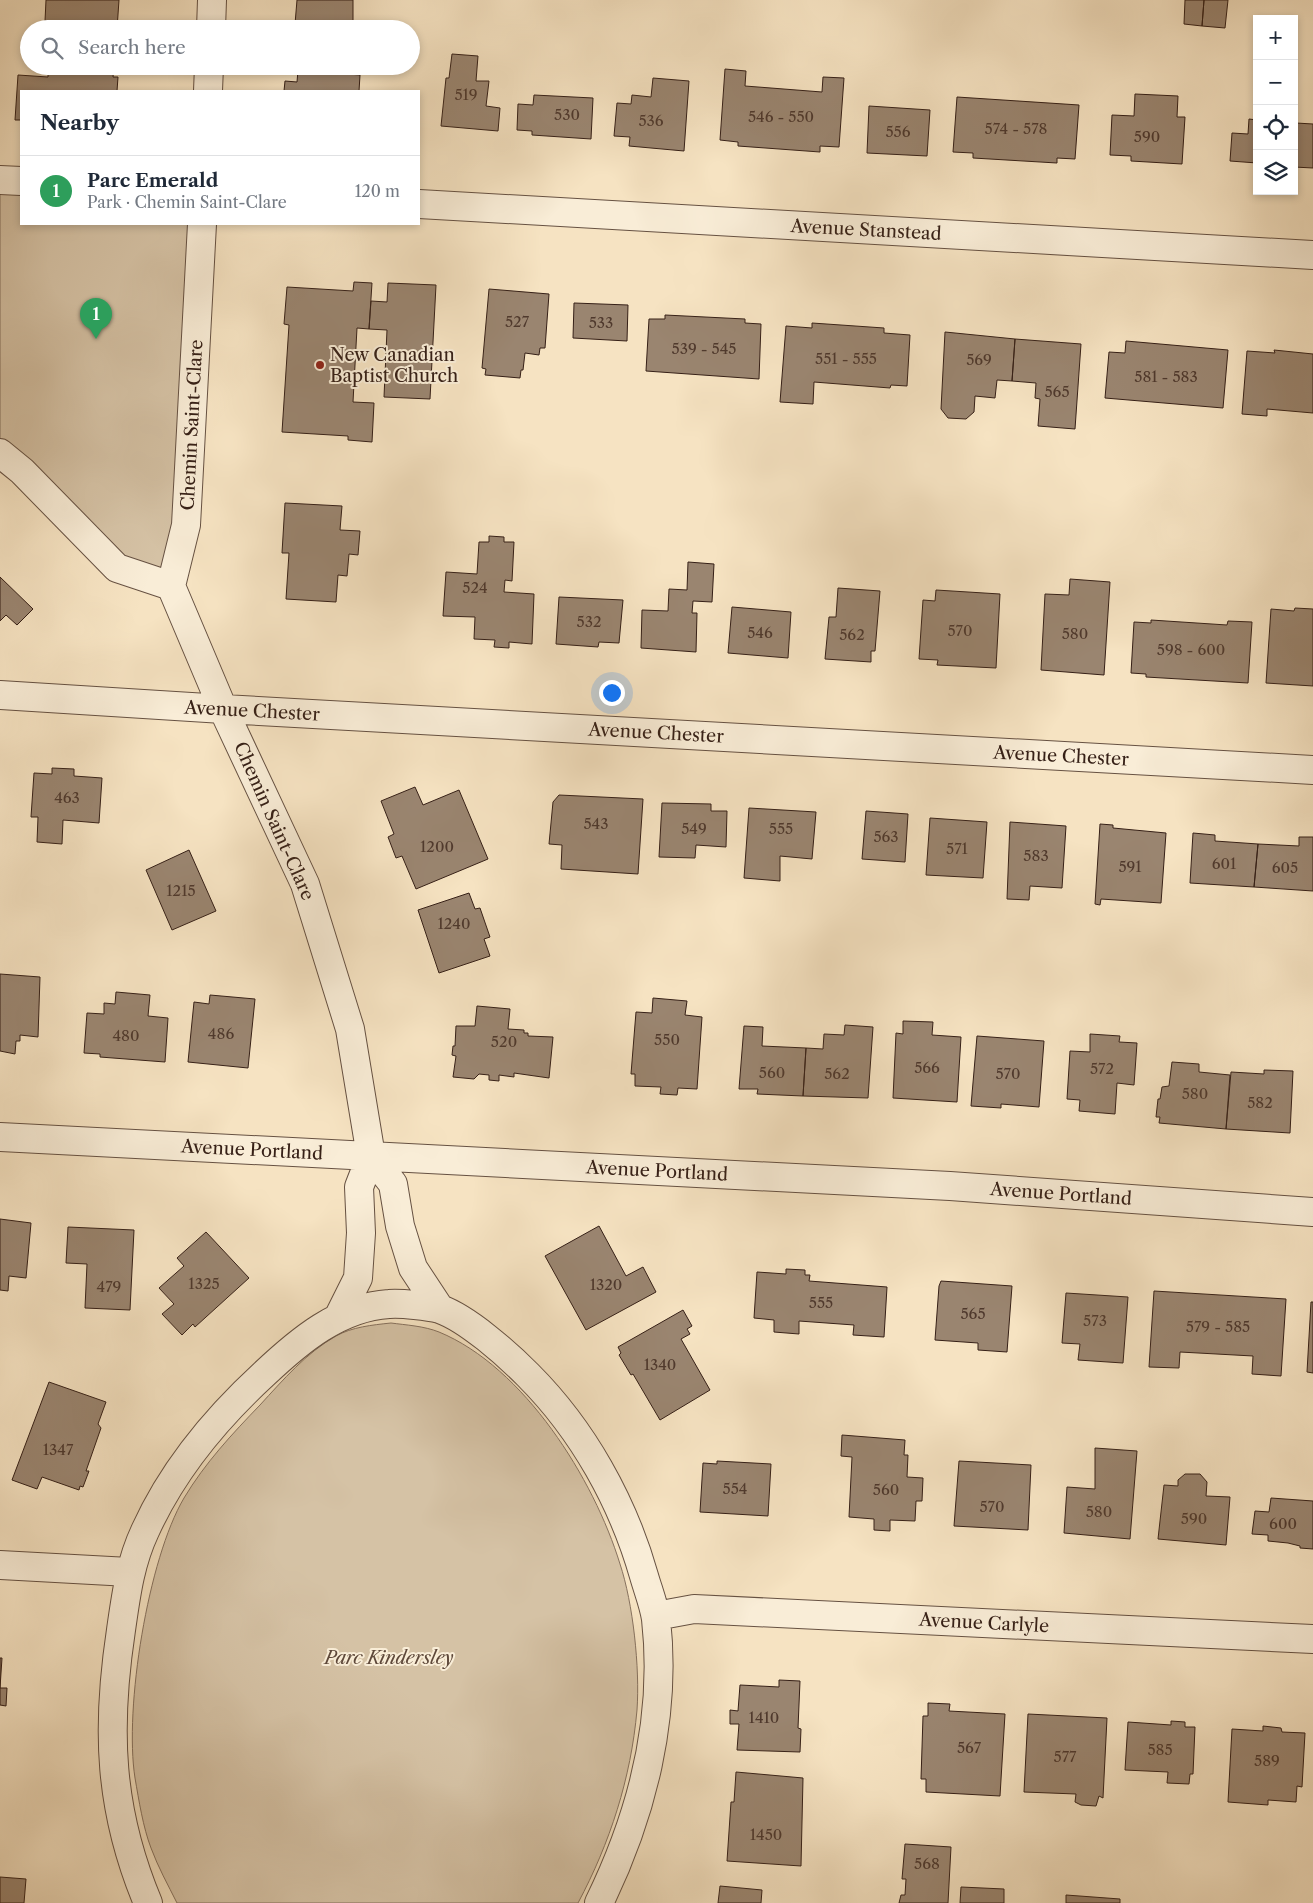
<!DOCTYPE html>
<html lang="en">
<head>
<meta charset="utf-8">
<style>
  body { margin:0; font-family:"Libre Caslon Text",serif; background:#f2f2f3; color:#1f2937 }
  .controls { position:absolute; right:15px; top:15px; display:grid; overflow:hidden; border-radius:0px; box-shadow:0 2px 8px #0003 }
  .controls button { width:45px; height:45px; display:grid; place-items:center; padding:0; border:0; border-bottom:1px solid #e0e1e3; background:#fff; color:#1f2937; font:25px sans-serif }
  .you { position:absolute; left:611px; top:692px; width:18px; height:18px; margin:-12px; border:4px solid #fff; border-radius:50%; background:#1a73e8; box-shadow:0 0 0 8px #1a73e833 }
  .badge { display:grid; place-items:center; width:32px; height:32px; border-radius:50%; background:#1a73e8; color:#fff; font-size:16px; font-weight:700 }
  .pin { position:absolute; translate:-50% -41px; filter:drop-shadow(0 1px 2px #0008) }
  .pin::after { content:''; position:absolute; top:26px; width:18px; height:15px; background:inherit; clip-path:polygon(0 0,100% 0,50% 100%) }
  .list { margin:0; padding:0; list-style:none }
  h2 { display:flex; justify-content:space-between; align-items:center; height:65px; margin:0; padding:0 20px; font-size:21px }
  h2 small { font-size:16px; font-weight:400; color:#747a83 }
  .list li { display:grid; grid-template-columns:32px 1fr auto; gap:15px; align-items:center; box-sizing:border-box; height:70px; padding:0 20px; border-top:1px solid #e0e1e3 }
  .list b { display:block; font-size:19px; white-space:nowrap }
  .list p { margin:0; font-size:16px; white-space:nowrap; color:#747a83 }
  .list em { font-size:16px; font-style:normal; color:#747a83 }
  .icon { flex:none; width:28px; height:28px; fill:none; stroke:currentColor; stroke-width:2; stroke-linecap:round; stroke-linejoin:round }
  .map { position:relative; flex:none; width:1313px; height:1903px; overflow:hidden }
  .search { position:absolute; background:#fff; box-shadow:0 2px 8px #0003; left:20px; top:20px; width:400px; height:55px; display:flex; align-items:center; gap:12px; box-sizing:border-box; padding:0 18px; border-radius:28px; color:#747a83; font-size:19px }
  .panel { position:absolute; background:#fff; box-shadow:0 2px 8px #0003; left:20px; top:90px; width:400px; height:135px; border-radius:0px }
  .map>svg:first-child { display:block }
  .green { fill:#d5c2a5; stroke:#86715e }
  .building { fill:#9a8570; stroke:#362017 }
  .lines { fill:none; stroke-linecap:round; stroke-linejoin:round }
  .street-casing { stroke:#665142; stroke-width:30 }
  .street { stroke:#f9edd7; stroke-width:28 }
  .poi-dot { fill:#8f2418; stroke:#f9edd7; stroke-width:2 }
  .labels { text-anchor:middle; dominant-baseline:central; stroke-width:4; stroke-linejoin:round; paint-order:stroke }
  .number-label { font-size:15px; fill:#4f392d }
  .street-label { font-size:18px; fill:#362017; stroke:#f9edd7 }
  .poi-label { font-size:18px; fill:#362017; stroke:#f9edd7; text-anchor:start }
  .park-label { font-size:18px; font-style:italic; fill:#5e483a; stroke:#f9edd7 }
</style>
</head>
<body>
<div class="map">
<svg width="1313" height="1903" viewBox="0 0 1313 1903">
  <rect width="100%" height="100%" fill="#f6e3c2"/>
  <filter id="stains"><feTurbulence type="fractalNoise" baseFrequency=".004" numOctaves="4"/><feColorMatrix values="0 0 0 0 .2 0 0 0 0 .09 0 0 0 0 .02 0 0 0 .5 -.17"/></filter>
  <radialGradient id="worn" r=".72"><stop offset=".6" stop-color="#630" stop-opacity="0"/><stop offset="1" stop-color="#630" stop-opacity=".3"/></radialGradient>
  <path class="green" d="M0 180 21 181V224H201L171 586 117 568 0 454Z
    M391 1323C406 1325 424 1326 439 1332 524 1367 594 1479 620 1564 633 1603 640 1668 637 1710 631 1778 610 1843 578 1903H177C168 1885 158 1867 151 1848 143 1827 139 1801 135 1778 124 1708 148 1559 184 1498 205 1463 232 1434 260 1405 283 1380 306 1353 336 1336 352 1327 372 1325 391 1323Z"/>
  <path class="building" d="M46 0H119L117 29H59V22L45 21Z
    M297 0H353V29H299V24H295Z
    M1185 0H1204L1202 26 1184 24Z
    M1204 0H1228L1225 28 1202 26Z
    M452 54 478 56 476 81H489L486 106 500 108 498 131 441 126 446 78H449Z
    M48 66H114L113 77H118L117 91H21V120H15L18 75 48 77Z
    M725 69 746 71 745 86 822 92 823 77 844 78 839 147 820 146V152L738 146V142L720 140Z
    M298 70 360 75 359 91H284L285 81 297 82Z
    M653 78 689 81 684 151 629 146 630 137 614 136 617 103 631 104 632 95 651 97Z
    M1135 94 1178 96 1177 117H1185L1182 164 1131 161V156L1110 155 1112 115 1134 116Z
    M534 95 593 98 591 139 532 135V131L517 130 518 104 533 105Z
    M957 97 1079 105 1075 159 1057 158V163L973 158V153L953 152Z
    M869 106 930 110 927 156 867 153Z
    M1249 119 1257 120V163L1230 161 1232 133 1248 134Z
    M1294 123H1296L1294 165Z
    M1296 123 1313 124V168L1294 167Z
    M354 282 372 283 369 329 357 328 353 402 374 403 372 442 348 440V436L282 432 289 325 284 324 287 287 353 291Z
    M388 283 436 285 430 399 384 397 387 330 369 329 371 301 387 302Z
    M489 289 549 294 545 348H540L539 355 525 353 523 370H521L520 378 485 375 486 369 482 368Z
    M574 303 628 305 627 341 573 338Z
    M665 315 745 319V323L761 324 759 379 646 371 649 319H665Z
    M812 323 884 328V333L910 335 907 386 891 385 890 388 814 382 813 404 780 402 786 326 812 328Z
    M945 332 1015 339 1012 381 997 380 995 398 975 396 974 412 966 419 948 418 941 409Z
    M1015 339 1081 344 1075 429 1038 426 1040 399 1035 398 1036 383 1012 381Z
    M1126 341 1228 350 1223 408 1105 398 1109 352 1125 353Z
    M1274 350 1313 354V413L1267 409V416L1242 414 1247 351 1275 353Z
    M285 503 342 506 340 530 360 531 358 555 349 554 347 576 338 575 336 602 286 599 289 553H282Z
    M489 536 504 537V542H514L512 581 505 580 504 592 534 594 532 644 509 642V648L494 647 495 640 474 639 475 617 443 616 446 572 477 574 479 542H489Z
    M688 562 714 564 712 602 693 601 692 613H697L696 652 641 648 642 610 668 611 669 589 687 590Z
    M0 577 33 609 17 625 6 615 0 621Z
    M1070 579 1110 582 1104 675 1041 670 1045 594 1069 595Z
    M838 588 880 591 875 651H871V662L825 659 829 617H836Z
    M936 590 1000 594 996 668 937 665 938 660 919 659 923 600 935 601Z
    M559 597 623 600 619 643 599 642 598 647 556 644Z
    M732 607 791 612 788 658 728 653Z
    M1295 608 1313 609V686L1266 683 1271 609 1294 611Z
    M1151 620 1227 625 1228 621 1252 622 1248 683 1146 677V674L1131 673 1134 622 1151 623Z
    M52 768 74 769V776L102 778 99 823 63 820 62 844 37 842 38 817H31L34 773 52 774Z
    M415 787 423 805 459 790 488 859 416 889 402 856 396 858 388 837 394 834 381 801Z
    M559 795 643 799 638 874 561 869 562 845 549 844 553 802Z
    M662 803 711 804V811H727L726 847 696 845 695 858 659 857Z
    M749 808 816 812 812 859 780 856V881L744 878Z
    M866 811 908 814 905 862 862 859Z
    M930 818 987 822 983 878 926 875Z
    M1010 822 1066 826 1062 888 1030 886 1029 900 1007 899Z
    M1100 824 1113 825V828L1166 833 1161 903 1101 899 1100 905 1095 904Z
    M1193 833 1215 835V841L1258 844 1254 887 1190 883Z
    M1299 837H1313V891L1254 887 1258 844 1299 846Z
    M189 850 216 911 172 930 146 870Z
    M469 893 475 909 480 908 490 937 484 939 490 956 439 973 418 910Z
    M0 974 40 977 38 1037 20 1035V1041H16L15 1054 0 1051Z
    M116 992 150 995 148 1016 168 1018 165 1062 100 1057V1054L84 1053 87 1013 104 1014V1003L115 1004Z
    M210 995 255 999 248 1068 188 1062 194 1002 209 1004Z
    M653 998 687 1001 685 1015 702 1017 697 1089 678 1088 677 1095 660 1094 661 1087 635 1086V1074H631L636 1012 652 1013Z
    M477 1006 510 1009 508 1029 524 1030V1033H528V1036L553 1037 549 1078 514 1073V1077L499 1075V1081L489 1080V1075L479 1074 474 1079 453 1077 456 1056 452 1055 453 1046H455L456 1026H475Z
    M903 1021 933 1022 932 1035 961 1037 957 1102 893 1098 896 1033 903 1034Z
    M845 1025 873 1027 868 1098 803 1096 806 1048 823 1049 824 1034 844 1035Z
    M744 1026 763 1027 762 1046 806 1048 803 1096 757 1094 758 1089H739Z
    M1090 1034 1120 1036 1119 1042 1137 1043 1134 1085 1117 1083 1115 1114 1079 1111 1080 1100 1067 1099 1070 1051 1090 1052Z
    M977 1036 1044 1041 1039 1107 1001 1104V1108L971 1106Z
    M1172 1062 1199 1064V1072L1230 1075 1226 1129 1159 1123 1160 1117H1156L1158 1099H1160L1162 1087 1169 1086Z
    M1264 1070 1293 1071 1290 1133 1226 1129 1231 1072 1264 1074Z
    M0 1219 31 1223 26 1278 9 1276 8 1291 0 1290Z
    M599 1226 626 1276 643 1267 656 1292 586 1330 545 1256Z
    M68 1227 134 1230 130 1310 85 1308 87 1264 66 1263Z
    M206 1232 249 1278 195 1327 193 1324 182 1335 162 1314 174 1304 159 1288 184 1266 177 1258Z
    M786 1269 805 1270V1275H810L809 1281 887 1287 884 1337 853 1335 854 1325 799 1321V1334L774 1332V1320L754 1318 757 1272 786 1274Z
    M941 1281 1012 1286 1007 1352 978 1350V1343L935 1340 939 1286Z
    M1154 1291 1286 1299 1281 1376 1252 1374 1253 1356 1180 1352 1179 1368 1149 1367Z
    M1066 1293 1128 1297 1123 1363 1078 1360 1080 1344 1062 1343Z
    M1311 1302H1313V1373L1307 1372Z
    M683 1310 692 1326 687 1329 690 1334 681 1339 710 1390 660 1420 633 1374 631 1375 619 1355 621 1353 618 1347Z
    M49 1382 106 1402 98 1424 101 1428 86 1471H89L83 1487 80 1486 79 1490 42 1477 37 1489 12 1480Z
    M842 1435 905 1440 904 1455H908L907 1477 923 1478 922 1501H916L915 1521 890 1520V1531L874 1530V1519L849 1517 852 1457 841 1456Z
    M1095 1448 1137 1451 1130 1539 1064 1533 1067 1487 1095 1489Z
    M717 1461 771 1464 768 1516 700 1512 703 1463 717 1464Z
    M959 1461 1031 1465 1028 1530 954 1526Z
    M1185 1474H1200L1207 1482 1206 1496 1230 1497 1226 1545 1158 1539 1164 1485 1178 1486V1480Z
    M1271 1498 1313 1501V1549L1300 1548V1546L1288 1543 1268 1541V1535L1252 1534 1255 1511 1269 1512Z
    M0 1658H2L0 1688H7L6 1706 0 1705Z
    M779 1680 800 1681 798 1728 801 1729 800 1752 737 1750 739 1724H730V1710L738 1711 740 1685 779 1687Z
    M928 1703 950 1704 949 1711 1005 1714 1000 1796 926 1792V1779H921L923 1716H928Z
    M1028 1714 1107 1718 1103 1798 1099 1796 1096 1806 1081 1805 1075 1802 1076 1794 1024 1792Z
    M1171 1721 1185 1722V1727H1195L1193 1774H1190L1189 1784 1167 1783 1168 1772 1125 1770 1128 1722 1171 1725Z
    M1263 1726 1281 1728 1282 1732 1305 1733 1302 1787 1297 1786 1296 1802 1268 1800V1805L1228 1802 1232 1729 1263 1731Z
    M736 1772 803 1778 801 1866 727 1861 731 1802H734Z
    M905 1844 951 1847 948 1903H899L901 1895H905L906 1879H902Z
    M0 1877 26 1879 24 1903H0Z
    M720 1886 762 1890 761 1903H718Z
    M961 1887 1004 1889V1903H960Z
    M1066 1895 1120 1899V1903H1066Z"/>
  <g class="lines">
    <defs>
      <path id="street" d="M211 29 212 0
        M208 91 209 66
        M0 180 21 181
        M419 204 1313 255
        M202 224 186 525 171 586 223 709 305 884 350 1029 371 1156 393 1184 400 1226 413 1268 440 1309
        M0 453 22 471 117 568 171 586
        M0 695 223 709 1313 770
        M0 1137 950 1186 1313 1212
        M338 1318 358 1278 361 1233 359 1187 371 1156
        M0 1565 129 1572
        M656 1616 694 1609 1313 1639
        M148 1903C109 1810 106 1729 121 1630 126 1595 130 1563 145 1531 173 1469 215 1419 264 1374 299 1341 339 1307 389 1304 401 1303 429 1306 440 1309 468 1319 507 1354 528 1375 583 1430 623 1502 644 1576 648 1590 654 1605 656 1619 667 1717 642 1815 599 1903"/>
    </defs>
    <use href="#street" class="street-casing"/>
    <use href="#street" class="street"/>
  </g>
  <circle class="poi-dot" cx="320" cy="365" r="5"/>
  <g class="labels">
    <g class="number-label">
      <text x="466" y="94">519</text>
      <text x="567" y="114">530</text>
      <text x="781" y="116">546 - 550</text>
      <text x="651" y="120">536</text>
      <text x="1016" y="128">574 - 578</text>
      <text x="898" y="131">556</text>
      <text x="1147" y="136">590</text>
      <text x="517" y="321">527</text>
      <text x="601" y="322">533</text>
      <text x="704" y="348">539 - 545</text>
      <text x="846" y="358">551 - 555</text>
      <text x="979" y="359">569</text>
      <text x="1166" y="376">581 - 583</text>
      <text x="1057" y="391">565</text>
      <text x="475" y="587">524</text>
      <text x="589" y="621">532</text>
      <text x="960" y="630">570</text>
      <text x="760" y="632">546</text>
      <text x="1075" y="633">580</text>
      <text x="852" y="634">562</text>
      <text x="1191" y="649">598 - 600</text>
      <text x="67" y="797">463</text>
      <text x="596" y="823">543</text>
      <text x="694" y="828">549</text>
      <text x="781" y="828">555</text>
      <text x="886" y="836">563</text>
      <text x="437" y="846">1200</text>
      <text x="957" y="848">571</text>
      <text x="1036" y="855">583</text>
      <text x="1224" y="863">601</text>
      <text x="1130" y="866">591</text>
      <text x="1285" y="867">605</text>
      <text x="181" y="890">1215</text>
      <text x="454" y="923">1240</text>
      <text x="221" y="1033">486</text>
      <text x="126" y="1035">480</text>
      <text x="667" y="1039">550</text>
      <text x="504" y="1041">520</text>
      <text x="927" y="1067">566</text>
      <text x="1102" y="1068">572</text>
      <text x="772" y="1072">560</text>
      <text x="837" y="1073">562</text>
      <text x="1008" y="1073">570</text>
      <text x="1195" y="1093">580</text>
      <text x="1260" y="1102">582</text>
      <text x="204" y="1283">1325</text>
      <text x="606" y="1284">1320</text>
      <text x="109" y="1286">479</text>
      <text x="821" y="1302">555</text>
      <text x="973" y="1313">565</text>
      <text x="1095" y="1320">573</text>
      <text x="1218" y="1326">579 - 585</text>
      <text x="660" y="1364">1340</text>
      <text x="58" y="1449">1347</text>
      <text x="735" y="1488">554</text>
      <text x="886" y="1489">560</text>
      <text x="992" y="1506">570</text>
      <text x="1099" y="1511">580</text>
      <text x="1194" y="1518">590</text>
      <text x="1283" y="1523">600</text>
      <text x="764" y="1717">1410</text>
      <text x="969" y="1747">567</text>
      <text x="1160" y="1749">585</text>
      <text x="1065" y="1756">577</text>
      <text x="1267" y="1760">589</text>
      <text x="766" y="1834">1450</text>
      <text x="927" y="1863">568</text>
    </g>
    <g class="street-label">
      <text transform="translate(866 230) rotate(3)">Avenue Stanstead</text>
      <text transform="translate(192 425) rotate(-87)">Chemin Saint-Clare</text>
      <text transform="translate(252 711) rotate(3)">Avenue Chester</text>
      <text transform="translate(656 733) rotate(3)">Avenue Chester</text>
      <text transform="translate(1061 756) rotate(3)">Avenue Chester</text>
      <text transform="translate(274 821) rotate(66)">Chemin Saint-Clare</text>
      <text transform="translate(252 1150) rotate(3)">Avenue Portland</text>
      <text transform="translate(657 1171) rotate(3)">Avenue Portland</text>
      <text transform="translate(1061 1194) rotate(4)">Avenue Portland</text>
      <text transform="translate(984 1623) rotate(3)">Avenue Carlyle</text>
    </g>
    <g class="poi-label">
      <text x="330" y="355">New Canadian<tspan x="330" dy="21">Baptist Church</tspan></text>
    </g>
    <g class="park-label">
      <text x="389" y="1658">Parc Kindersley</text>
    </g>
  </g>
  <rect width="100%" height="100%" filter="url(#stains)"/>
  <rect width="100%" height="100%" fill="url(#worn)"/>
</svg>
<div class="controls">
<button>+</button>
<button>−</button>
<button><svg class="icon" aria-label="locate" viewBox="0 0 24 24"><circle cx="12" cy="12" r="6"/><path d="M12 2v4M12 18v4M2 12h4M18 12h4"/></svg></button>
<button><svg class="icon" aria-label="layers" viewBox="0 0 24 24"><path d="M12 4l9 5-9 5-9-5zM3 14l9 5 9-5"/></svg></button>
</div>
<div class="you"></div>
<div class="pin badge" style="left:96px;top:339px;background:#2e9e5b">1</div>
<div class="search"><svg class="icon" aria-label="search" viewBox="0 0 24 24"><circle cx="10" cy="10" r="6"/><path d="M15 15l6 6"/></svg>Search here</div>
<section class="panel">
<h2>Nearby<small></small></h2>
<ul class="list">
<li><span class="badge" style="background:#2e9e5b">1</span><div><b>Parc Emerald</b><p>Park · Chemin Saint-Clare</p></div><em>120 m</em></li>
</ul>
</section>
</div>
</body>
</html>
